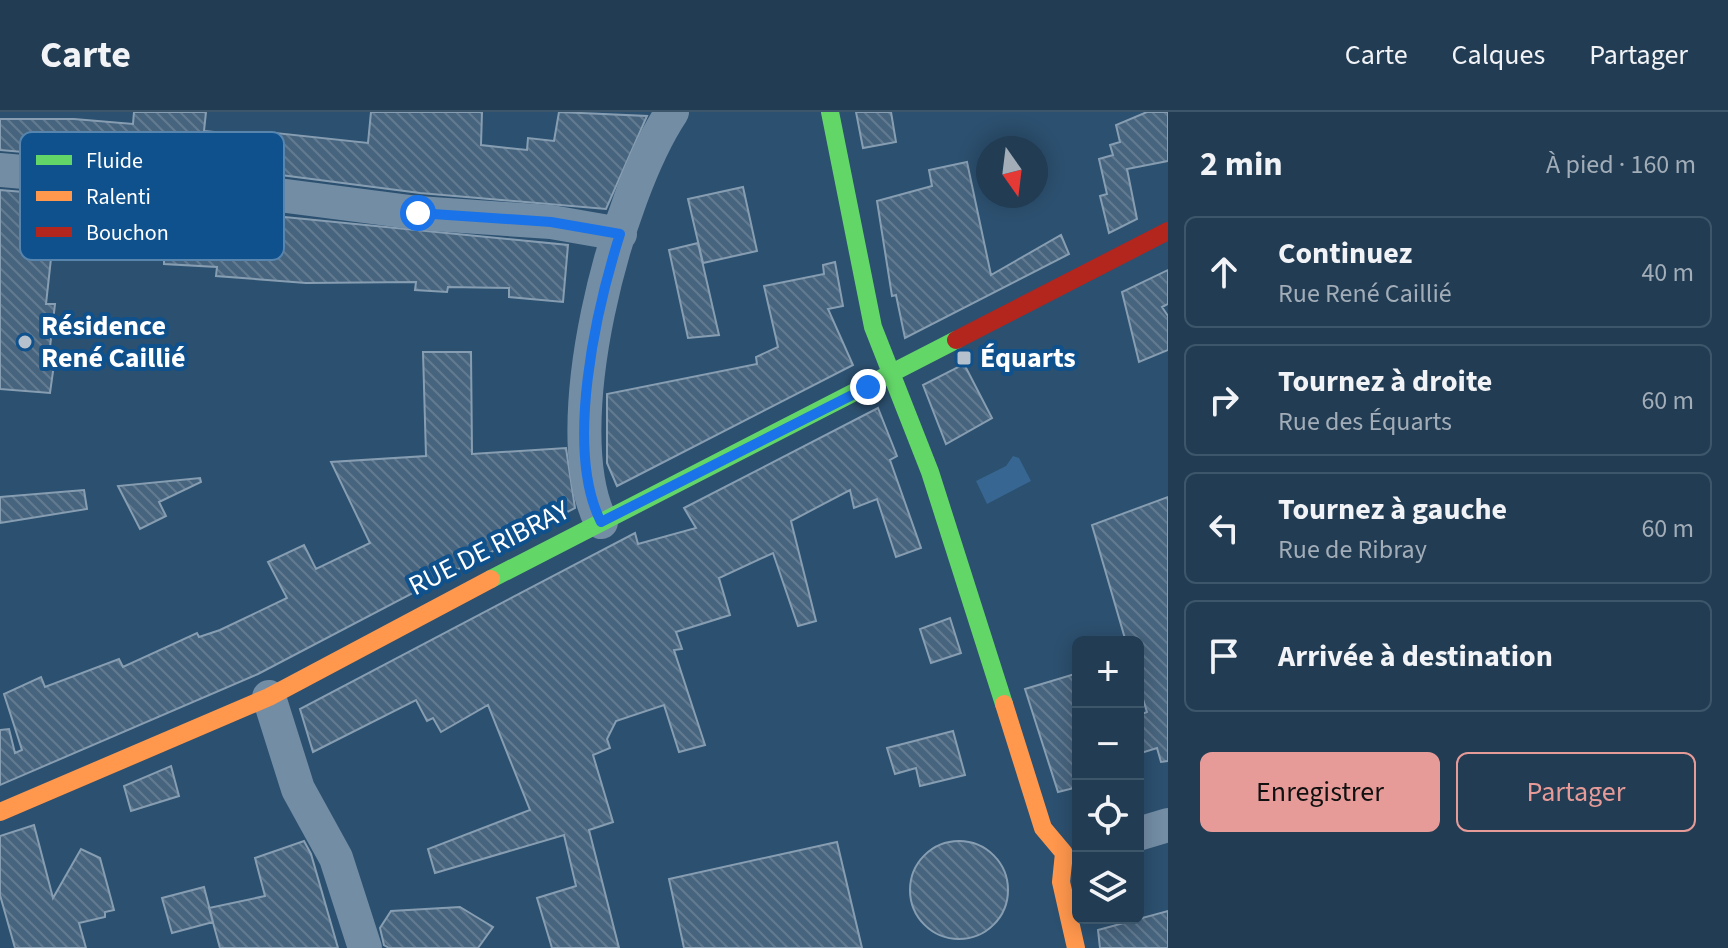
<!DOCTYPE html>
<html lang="fr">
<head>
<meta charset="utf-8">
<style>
  body { margin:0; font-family:"Source Sans 3",sans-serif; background:#29435a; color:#f1f3f6 }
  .controls { position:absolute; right:24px; bottom:24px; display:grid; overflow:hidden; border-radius:12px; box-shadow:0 4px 20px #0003 }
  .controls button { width:72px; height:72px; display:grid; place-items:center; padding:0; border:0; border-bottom:2px solid #3e566a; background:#213c53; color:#f1f3f6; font:40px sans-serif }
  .compass { position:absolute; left:976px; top:24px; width:72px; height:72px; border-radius:50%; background:#213c53; box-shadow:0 4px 20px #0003; rotate:166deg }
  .stop { position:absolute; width:24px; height:24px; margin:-18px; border:6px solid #1a73e8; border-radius:50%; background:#fff }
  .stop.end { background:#1a73e8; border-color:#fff; box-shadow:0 2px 8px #0008 }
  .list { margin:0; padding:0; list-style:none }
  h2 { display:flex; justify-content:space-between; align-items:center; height:104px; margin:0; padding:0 32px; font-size:34px }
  h2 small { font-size:26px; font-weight:400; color:#a2adb8 }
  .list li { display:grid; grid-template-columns:52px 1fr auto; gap:24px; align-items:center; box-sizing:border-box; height:112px; margin:0 16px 16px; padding:0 16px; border:2px solid #3e566a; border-radius:12px }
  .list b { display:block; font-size:30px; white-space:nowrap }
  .list p { margin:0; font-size:26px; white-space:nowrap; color:#a2adb8 }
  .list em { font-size:26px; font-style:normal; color:#a2adb8 }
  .actions { display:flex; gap:16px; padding:24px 32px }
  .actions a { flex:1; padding:18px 0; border:2px solid #e69b98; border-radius:12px; text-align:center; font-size:28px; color:#e69b98 }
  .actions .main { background:#e69b98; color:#111 }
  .icon { flex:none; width:44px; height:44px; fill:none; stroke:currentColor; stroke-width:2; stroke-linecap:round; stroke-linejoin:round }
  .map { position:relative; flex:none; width:1168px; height:836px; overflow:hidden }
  header { display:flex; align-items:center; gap:48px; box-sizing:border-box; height:112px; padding:0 40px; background:#213c53; border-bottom:2px solid #3e566a }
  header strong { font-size:38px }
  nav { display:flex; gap:44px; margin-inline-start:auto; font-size:28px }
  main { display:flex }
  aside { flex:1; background:#213c53 }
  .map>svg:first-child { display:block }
  .water { fill:#366691 }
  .building { fill:url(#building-back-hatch); stroke:#879eb2; stroke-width:2 }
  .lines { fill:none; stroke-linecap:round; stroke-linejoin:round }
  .street { stroke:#738da5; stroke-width:34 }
  .fast { stroke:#63d668; stroke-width:18 }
  .slow { stroke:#ff974d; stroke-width:18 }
  .jam { stroke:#b3261e; stroke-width:18 }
  .route { stroke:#1a73e8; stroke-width:10 }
  .poi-dot { fill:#b5c2cd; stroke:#0f518c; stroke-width:3 }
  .labels { text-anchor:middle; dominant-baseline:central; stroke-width:8; stroke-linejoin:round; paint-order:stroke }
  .poi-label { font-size:28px; font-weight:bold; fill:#fff; stroke:#0f518c; text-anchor:start }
  .street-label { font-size:28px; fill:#fff; stroke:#0f518c }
  .key { fill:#0f518c; stroke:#5785ae; stroke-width:2 }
  .key-label { font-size:22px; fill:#fff }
</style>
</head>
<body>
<header>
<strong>Carte</strong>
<nav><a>Carte</a><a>Calques</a><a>Partager</a></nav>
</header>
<main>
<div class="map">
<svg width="1168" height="836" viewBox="0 0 1168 836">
  <defs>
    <pattern id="building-back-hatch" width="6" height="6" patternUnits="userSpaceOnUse" patternTransform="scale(2)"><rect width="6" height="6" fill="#47647e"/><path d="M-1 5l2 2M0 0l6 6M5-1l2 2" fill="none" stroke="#637b91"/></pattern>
  </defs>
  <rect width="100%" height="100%" fill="#2c506f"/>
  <path class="water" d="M1013 344 1019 346 1031 369 987 392 976 369 1006 354Z"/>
  <path class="building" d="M134 0H206L204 19 276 26V21L368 31 371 0H482L481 33 527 38 528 26 554 29 559 0 647 4 606 97 420 81 265 61 0 38V7H74L133 12Z
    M856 0H891L896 30 863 36Z
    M1147 0H1168V49L1127 57 1137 107 1109 121 1100 84 1107 82 1099 47 1113 43 1110 33 1120 30 1116 13Z
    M967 50 991 163 1061 123 1069 142 905 226 896 183 892 184 877 89 932 74 929 58Z
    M743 75 757 139 703 151 688 87Z
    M0 78 58 83 46 192H55L49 244 55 245 50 281 0 277Z
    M112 88 568 133 563 190 509 185V176L448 175 447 180 415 178 416 170 306 171 216 164 217 155 164 152V140L69 133Z
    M698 131 719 223 688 226 669 138Z
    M835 150 843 194 828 197 853 253 617 374 607 351V282L757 252 756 245 778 235 764 174 824 162 823 153Z
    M1168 158V192L1162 195 1168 204V238L1139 250 1122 180Z
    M423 240H471L472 342 566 336 575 396 258 562 0 673V618L9 617 15 641 22 638 4 582 41 565 45 575 119 547 123 555 197 521 199 525 220 518 287 486 268 450 304 433 316 457 370 431 331 350 426 344Z
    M964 252 992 306 946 332 923 273Z
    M878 296 897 344 890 348 921 436 896 445 877 387 854 396 850 378 791 409 816 509 798 514 773 441 719 466 730 503 676 520 682 537 674 538 705 633 679 640 664 593 616 609 607 627 610 636 593 643 613 710 589 718 619 836H552L537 786 576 774 564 723 435 761 428 737 530 698 488 593 441 620 433 606 427 609 416 588 313 640 300 597 635 421 638 432 696 416 684 396Z
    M200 366 201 370 159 390 166 404 140 417 118 374Z
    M84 378 87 397 0 411V385Z
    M1168 385V649L1161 650 1157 636 1138 642V604L1147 600 1138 571V530H1126L1092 413Z
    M950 506 961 541 931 551 920 517Z
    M1078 561V675L1058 680 1025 577Z
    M953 619 965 663 920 674 916 656 895 662 887 636Z
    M171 654 179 684 131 699 124 674Z
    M34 713 53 786 81 737 100 746 114 798 105 800V805L79 811 86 836H15L0 783V724Z
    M304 729 311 742 338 836H220L209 796 265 784 255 746Z
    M910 778a49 49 0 1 1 98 0a49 49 0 1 1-98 0Z
    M837 730 862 836H684L669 767Z
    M204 775 213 810 172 821 162 786Z
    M460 795 493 815 478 836H389L384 833 380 816 391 799Z
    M1168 799V836H1100L1098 818Z"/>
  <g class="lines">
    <path class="street" d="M0 58 263 81 418 101 551 110 620 122
      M601 410C554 316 616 84 672 0
      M269 585 298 677 336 746 365 836
      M1138 722 1168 713"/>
    <path class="fast" d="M830 0 873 215 930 360 1004 592
      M491 467 956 228"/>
    <path class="slow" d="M1004 592 1043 716 1064 741 1061 770 1076 836
      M0 700 269 585 491 467"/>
    <path class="jam" d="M956 228 1168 119"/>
  </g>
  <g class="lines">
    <path class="route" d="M418 101 551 110 620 122C596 198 564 337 601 410L868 275"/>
  </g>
  <g class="poi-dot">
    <circle cx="25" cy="230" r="8"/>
    <rect x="956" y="238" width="16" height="16" rx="4"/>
  </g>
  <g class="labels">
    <g class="poi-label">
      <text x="41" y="214">Résidence<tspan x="41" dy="32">René Caillié</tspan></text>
      <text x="980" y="246">Équarts</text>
    </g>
    <g class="street-label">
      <text transform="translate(489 436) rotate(-27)">RUE DE RIBRAY</text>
    </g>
  </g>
  <rect x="20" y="20" width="264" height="128" rx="12" class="key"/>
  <rect x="36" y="43" width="36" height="10" fill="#63d668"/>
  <rect x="36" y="79" width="36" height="10" fill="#ff974d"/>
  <rect x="36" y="115" width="36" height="10" fill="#b3261e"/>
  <g class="key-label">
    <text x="86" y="56">Fluide</text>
    <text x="86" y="92">Ralenti</text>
    <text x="86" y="128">Bouchon</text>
  </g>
</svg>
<div class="controls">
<button>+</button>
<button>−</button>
<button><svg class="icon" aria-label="locate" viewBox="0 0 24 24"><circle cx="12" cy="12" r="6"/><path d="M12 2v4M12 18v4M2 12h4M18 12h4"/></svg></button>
<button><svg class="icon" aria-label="layers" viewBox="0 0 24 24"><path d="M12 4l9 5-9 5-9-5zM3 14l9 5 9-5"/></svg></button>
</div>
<svg class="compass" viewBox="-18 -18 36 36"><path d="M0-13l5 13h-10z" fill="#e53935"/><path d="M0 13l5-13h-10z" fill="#a2adb8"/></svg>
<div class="stop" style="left:418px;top:101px"></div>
<div class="stop end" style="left:868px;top:275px"></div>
</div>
<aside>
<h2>2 min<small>À pied · 160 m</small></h2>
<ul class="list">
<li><svg class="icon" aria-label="ahead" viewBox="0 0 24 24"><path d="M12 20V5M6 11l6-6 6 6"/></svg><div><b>Continuez</b><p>Rue René Caillié</p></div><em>40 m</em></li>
<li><svg class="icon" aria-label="right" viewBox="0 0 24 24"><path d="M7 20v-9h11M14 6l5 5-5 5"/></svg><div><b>Tournez à droite</b><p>Rue des Équarts</p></div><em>60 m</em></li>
<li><svg class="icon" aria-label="left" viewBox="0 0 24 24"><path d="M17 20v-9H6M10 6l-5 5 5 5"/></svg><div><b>Tournez à gauche</b><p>Rue de Ribray</p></div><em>60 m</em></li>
<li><svg class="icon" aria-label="arrive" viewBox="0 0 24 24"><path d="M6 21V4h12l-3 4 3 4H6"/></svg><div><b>Arrivée à destination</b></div></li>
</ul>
<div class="actions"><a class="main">Enregistrer</a><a>Partager</a></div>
</aside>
</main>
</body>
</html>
